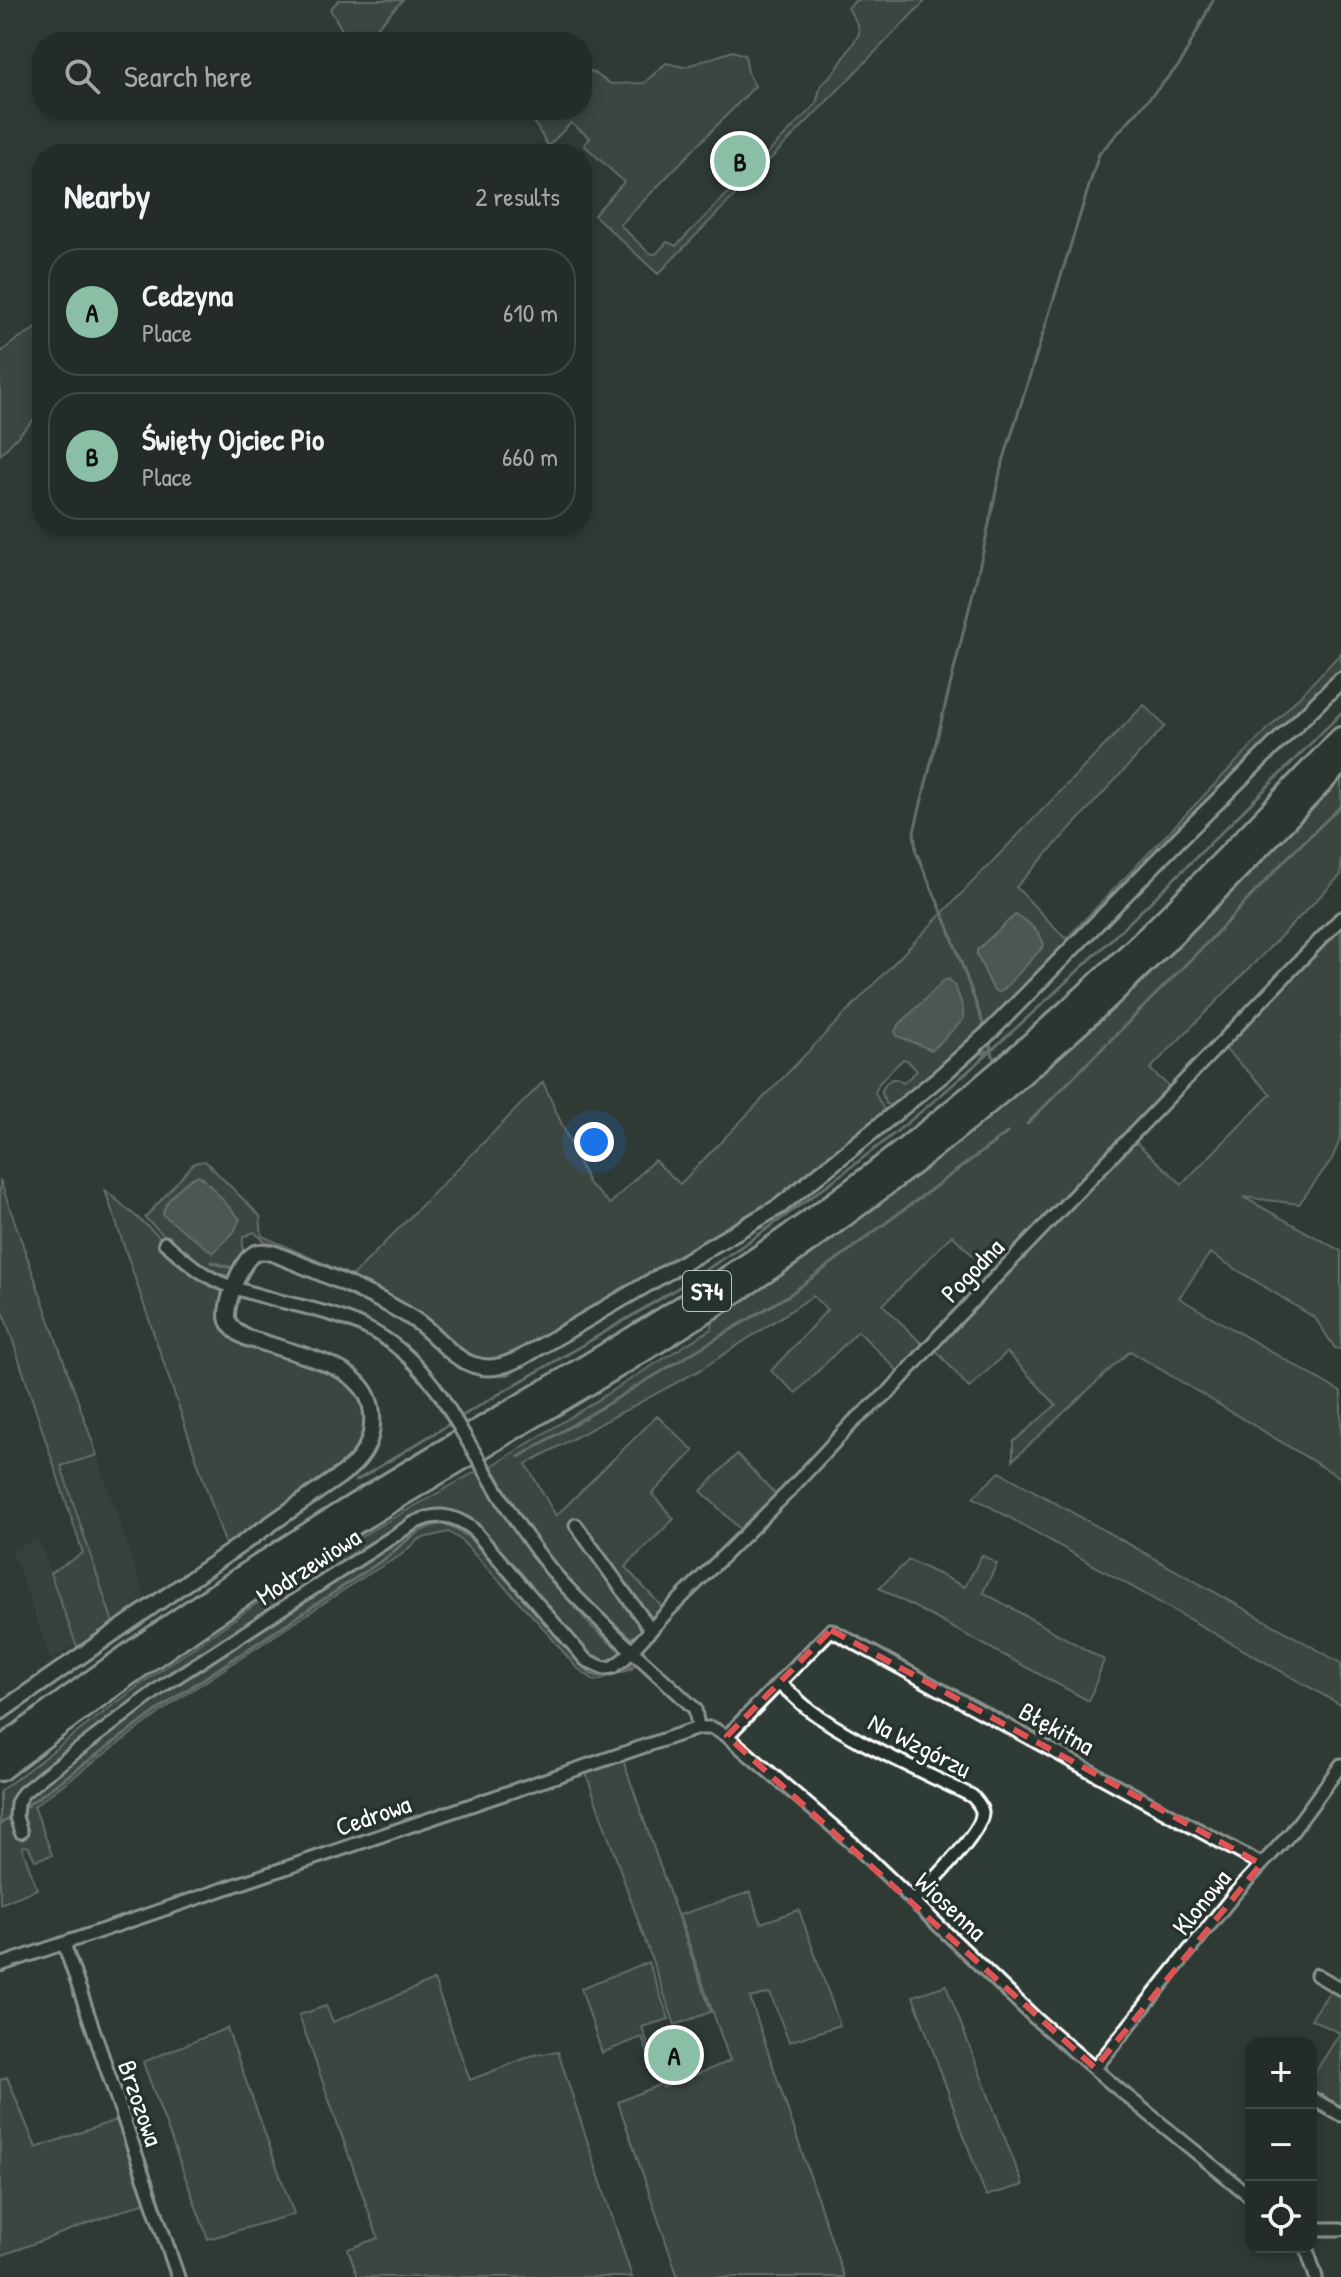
<!DOCTYPE html>
<html lang="en">
<head>
<meta charset="utf-8">
<style>
  body { margin:0; font-family:"Patrick Hand",sans-serif; background:#2b3430; color:#f1f3f6 }
  .controls { position:absolute; right:24px; bottom:24px; display:grid; overflow:hidden; border-radius:16px; box-shadow:0 4px 12px #0003 }
  .controls button { width:72px; height:72px; display:grid; place-items:center; padding:0; border:0; border-bottom:2px solid #404845; background:#232c28; color:#f1f3f6; font:40px sans-serif }
  .you { position:absolute; left:594px; top:1142px; width:28px; height:28px; margin:-20px; border:6px solid #fff; border-radius:50%; background:#1a73e8; box-shadow:0 0 0 12px #1a73e833 }
  .badge { display:grid; place-items:center; width:52px; height:52px; border-radius:50%; background:#8abfa5; color:#111; font-size:26px; font-weight:700 }
  .pin { position:absolute; translate:-50% -50%; border:4px solid #fff; box-shadow:0 2px 8px #0006 }
  .list { margin:0; padding:0; list-style:none }
  h2 { display:flex; justify-content:space-between; align-items:center; height:104px; margin:0; padding:0 32px; font-size:34px }
  h2 small { font-size:26px; font-weight:400; color:#a3a7a8 }
  .list li { display:grid; grid-template-columns:52px 1fr auto; gap:24px; align-items:center; box-sizing:border-box; height:128px; margin:0 16px 16px; padding:0 16px; border:2px solid #404845; border-radius:32px }
  .list b { display:block; font-size:30px; white-space:nowrap }
  .list p { margin:0; font-size:26px; white-space:nowrap; color:#a3a7a8 }
  .list em { font-size:26px; font-style:normal; color:#a3a7a8 }
  .icon { flex:none; width:44px; height:44px; fill:none; stroke:currentColor; stroke-width:2; stroke-linecap:round; stroke-linejoin:round }
  .map { position:relative; flex:none; width:1341px; height:2277px; overflow:hidden }
  .search { position:absolute; background:#232c28; box-shadow:0 4px 12px #0003; left:32px; top:32px; width:560px; height:88px; display:flex; align-items:center; gap:20px; box-sizing:border-box; padding:0 28px; border-radius:32px; color:#a3a7a8; font-size:30px }
  .panel { position:absolute; background:#232c28; box-shadow:0 4px 12px #0003; left:32px; top:144px; width:560px; height:392px; border-radius:32px }
  .map>svg:first-child { display:block }
  .built { fill:#3c4842 }
  .green { fill:#4a544f; stroke:#a4aaa7; stroke-width:2 }
  .water { fill:#707975; stroke:#a9afac; stroke-width:2 }
  .lines { fill:none; stroke-linecap:round; stroke-linejoin:round }
  .stream { stroke:#a9afac; stroke-width:3 }
  .minor-casing { stroke:#fff; stroke-width:17 }
  .tertiary-casing { stroke:#fff; stroke-width:20 }
  .motorway-casing { stroke:#fff; stroke-width:26 }
  .minor { stroke:#26332d; stroke-width:11 }
  .tertiary { stroke:#26332d; stroke-width:14 }
  .motorway { stroke:#26332d; stroke-width:20 }
  .minor-bridge-casing { stroke:#fff; stroke-width:17; stroke-linecap:butt }
  .minor-bridge { stroke:#26332d; stroke-width:11 }
  .marked { fill:none; stroke:#de5353; stroke-width:6; stroke-dasharray:16 10; stroke-linejoin:round }
  .labels { text-anchor:middle; dominant-baseline:central; stroke-width:7; stroke-linejoin:round; paint-order:stroke }
  .shield { fill:#26332d; stroke:#bec2c0; stroke-width:2 }
  .shield-label { font-size:24px; font-weight:bold; fill:#fff }
  .street-label { font-size:26px; fill:#fff; stroke:#26332d }
</style>
</head>
<body>
<div class="map">
<svg width="1341" height="2277" viewBox="0 0 1341 2277">
  <rect width="100%" height="100%" fill="#2f3b35"/>
  <filter id="ink" filterUnits="userSpaceOnUse"><feTurbulence type="fractalNoise" baseFrequency=".0125" numOctaves="2"/><feDisplacementMap in="SourceGraphic" scale="16" xChannelSelector="R" yChannelSelector="G"/><feConvolveMatrix kernelMatrix="1 2 1 2 8 2 1 2 1" color-interpolation-filters="sRGB"/></filter>
  <g filter="url(#ink)">
    <path class="built" d="M97 1455 146 1601 113 1623 61 1466Z
      M38 1539 75 1644 51 1660 11 1549Z"/>
    <path class="green" d="M339 0H403L363 42H349L330 9Z
      M856 0H926L658 274 594 215 624 182 584 145 590 138 571 123 548 146 537 127 522 110H582V76L591 71 611 84 644 83 666 63 684 67 733 51 745 55 748 73 755 86 620 225 649 253 656 254 667 242 676 246 816 104 821 85 836 70 859 34 858 25 848 8Z
      M42 325V411L0 455V353L17 339Z
      M1341 653V671L974 1041 892 1106 886 1104 881 1092 886 1083 892 1079H897L903 1083 917 1071 907 1060 903 1059 879 1083 875 1093 885 1112 781 1199 510 1356 489 1362 476 1359 460 1350 434 1327 395 1302 264 1241 254 1232 243 1237C242 1249 245 1263 235 1273 221 1288 157 1229 145 1218L194 1163 205 1161 260 1216 262 1236 352 1276 543 1082 588 1183 610 1204 654 1160 680 1184 1144 705 1165 726 1016 887 1066 939Z
      M1341 778V875L1150 1069 1175 1092 994 1276 952 1235 883 1305 927 1349 1131 1138 1182 1184 1271 1094 1220 1044 1341 918V1137L1332 1159 1299 1204 1243 1197 1341 1251V1349L1335 1348 1315 1318 1210 1253 1179 1298 1341 1392V1478L1130 1351 1013 1460V1442L1056 1405 1007 1352 969 1388 935 1349 880 1405 873 1399 899 1372 858 1331 796 1393 771 1371 827 1310 813 1296 700 1370 526 1464 556 1516 657 1416 694 1451 652 1494 674 1519 625 1567 664 1609 637 1635 631 1638C595 1607 559 1575 533 1535 518 1513 505 1489 492 1466L711 1329 714 1319 861 1214 988 1117 1142 981Z
      M0 1180 97 1455 61 1466 113 1623 77 1647 50 1573 83 1553 0 1302Z
      M105 1190 201 1272 222 1283C222 1300 215 1316 227 1331 254 1364 361 1353 365 1413 366 1436 356 1451 341 1467L226 1546Z
      M737 1454 777 1496 744 1533 701 1491Z
      M477 1471 532 1557 592 1627 635 1664 632 1669 595 1681 576 1667 539 1623 461 1540 449 1532 419 1539 401 1555 362 1578 180 1698 34 1806 52 1855 35 1860 28 1846 22 1847 37 1889 0 1904V1791L145 1681 256 1604 372 1530Z
      M1000 1472 1341 1663V1705L973 1497Z
      M982 1555 997 1564 983 1592 1104 1660 1089 1701 879 1588 909 1560 965 1587Z
      M623 1760 711 2012 675 2025 586 1773Z
      M750 1892 761 1923 799 1910 840 2025 789 2042 770 1993 750 1998 844 2277H678L618 2102 659 2085 642 2037 602 2053 581 1988 648 1962 669 2019 642 2027 663 2088 730 2061 679 1915Z
      M1341 1975V2115L1311 2098V2079L1340 2033 1311 2019Z
      M434 1980 470 2080 534 2055 558 2052 632 2277H358L348 2249 378 2238 299 2015 326 2006 333 2022Z
      M946 1985 1023 2185 986 2196 913 1996Z
      M227 2028 294 2214 208 2239 143 2062Z
      M7 2077 36 2148 116 2120 151 2200 0 2256V2080Z"/>
    <path class="water" d="M1015 915C1026 919 1042 934 1044 946L1004 989 1000 992 994 991 977 955V950Z
      M949 979C957 987 965 1009 963 1020L932 1050 897 1036 895 1031 898 1026 943 981Z
      M198 1175 202 1177 240 1219 234 1232 213 1253 163 1215C163 1201 185 1181 198 1175Z"/>
    <g class="lines">
      <path class="stream" d="M984 1026 948 926 916 852 914 832 983 552 1001 468 1099 154 1180 64 1213 0
        M990 1044 995 1063
        M1027 1124 1208 942 1288 857 1341 806
        M827 1177 978 1055 988 1051
        M212 1262 232 1268
        M250 1273 254 1264 264 1259C317 1280 375 1301 422 1334
        M459 1365C476 1376 489 1377 509 1374L773 1218
        M457 1419C562 1356 671 1297 771 1226 838 1178 905 1128 966 1073 1096 958 1219 836 1341 713
        M519 1457 789 1295 1007 1133
        M356 1481 451 1423
        M21 1810 179 1695 386 1558C402 1545 426 1519 448 1525 455 1527 464 1534 470 1538L591 1674C607 1679 617 1674 632 1666
        M0 1824 11 1817"/>
      <defs>
        <path id="minor" d="M165 1243C182 1257 199 1273 219 1282 240 1291 262 1296 284 1302 356 1319 397 1332 441 1396
          M499 1494C517 1524 537 1554 560 1580 602 1626 650 1666 695 1709L698 1728
          M576 1525 651 1630
          M779 1683C789 1691 797 1700 807 1708 852 1742 920 1770 972 1796 976 1801 981 1805 982 1812 984 1831 929 1885 914 1901
          M727 1736 831 1630 1261 1864
          M21 1832 16 1817 17 1803 23 1793 45 1775 164 1685 414 1523C436 1512 452 1514 472 1528L586 1660 604 1668 613 1667 625 1658 669 1610 786 1494 853 1422 890 1391 940 1335 1341 918
          M64 1944 178 2277
          M0 1965 698 1728H712L727 1736 857 1847 1036 2019 1117 2088 1251 2197
          M1317 1975 1341 1989
          M1095 2068 1237 1891 1291 1833 1341 1765
          M1311 2098 1341 2115
          M1311 2229H1341
          M1306 2247 1316 2277"/>
        <path id="tertiary" d="M0 1712 341 1475C358 1463 371 1447 372 1425 376 1379 336 1366 300 1354 283 1349 265 1343 247 1338 240 1334 232 1330 228 1321 223 1308 240 1265 251 1256 258 1250 266 1251 275 1254 319 1272 375 1294 415 1320 435 1333 451 1358 474 1365 492 1371 506 1365 521 1358L780 1206 941 1076 993 1029 1179 839 1341 680"/>
        <path id="motorway" d="M0 1749C110 1665 224 1586 341 1513 485 1423 634 1343 774 1246 901 1157 1021 1057 1133 950 1205 882 1272 809 1341 738
          M0 1770C114 1682 232 1600 354 1524 508 1429 667 1344 814 1238 917 1164 1016 1083 1109 997 1189 921 1265 842 1341 762"/>
      </defs>
      <use href="#minor" class="minor-casing"/>
      <use href="#tertiary" class="tertiary-casing"/>
      <use href="#motorway" class="motorway-casing"/>
      <use href="#minor" class="minor"/>
      <use href="#tertiary" class="tertiary"/>
      <use href="#motorway" class="motorway"/>
      <defs>
        <path id="minor-bridge" d="M441 1396 499 1494"/>
      </defs>
      <use href="#minor-bridge" class="minor-bridge-casing"/>
      <use href="#minor-bridge" class="minor-bridge"/>
    </g>
  </g>
  <path d="M0 0H1341V2277H0ZM831 1630 1261 1864 1095 2068 727 1736Z" fill="#2f3b35" fill-opacity=".55" fill-rule="evenodd"/>
  <path class="marked" d="M831 1630 1261 1864 1095 2068 727 1736Z"/>
  <g class="labels">
    <rect class="shield" x="683" y="1271" width="48" height="40" rx="6"/>
    <g class="shield-label">
      <text x="707" y="1291">S74</text>
    </g>
    <g class="street-label">
      <text transform="translate(972 1270) rotate(-46)">Pogodna</text>
      <text transform="translate(308 1566) rotate(-33)">Modrzewiowa</text>
      <text transform="translate(1057 1728) rotate(29)">Błękitna</text>
      <text transform="translate(920 1745) rotate(27)">Na Wzgórzu</text>
      <text transform="translate(373 1815) rotate(-19)">Cedrowa</text>
      <text transform="translate(1201 1902) rotate(-51)">Klonowa</text>
      <text transform="translate(951 1906) rotate(43)">Wiosenna</text>
      <text transform="translate(141 2103) rotate(71)">Brzozowa</text>
    </g>
  </g>
</svg>
<div class="controls">
<button>+</button>
<button>−</button>
<button><svg class="icon" aria-label="locate" viewBox="0 0 24 24"><circle cx="12" cy="12" r="6"/><path d="M12 2v4M12 18v4M2 12h4M18 12h4"/></svg></button>
</div>
<div class="you"></div>
<div class="pin badge" style="left:674px;top:2055px">A</div>
<div class="pin badge" style="left:740px;top:161px">B</div>
<div class="search"><svg class="icon" aria-label="search" viewBox="0 0 24 24"><circle cx="10" cy="10" r="6"/><path d="M15 15l6 6"/></svg>Search here</div>
<section class="panel">
<h2>Nearby<small>2 results</small></h2>
<ul class="list">
<li><span class="badge">A</span><div><b>Cedzyna</b><p>Place</p></div><em>610 m</em></li>
<li><span class="badge">B</span><div><b>Święty Ojciec Pio</b><p>Place</p></div><em>660 m</em></li>
</ul>
</section>
</div>
</body>
</html>
